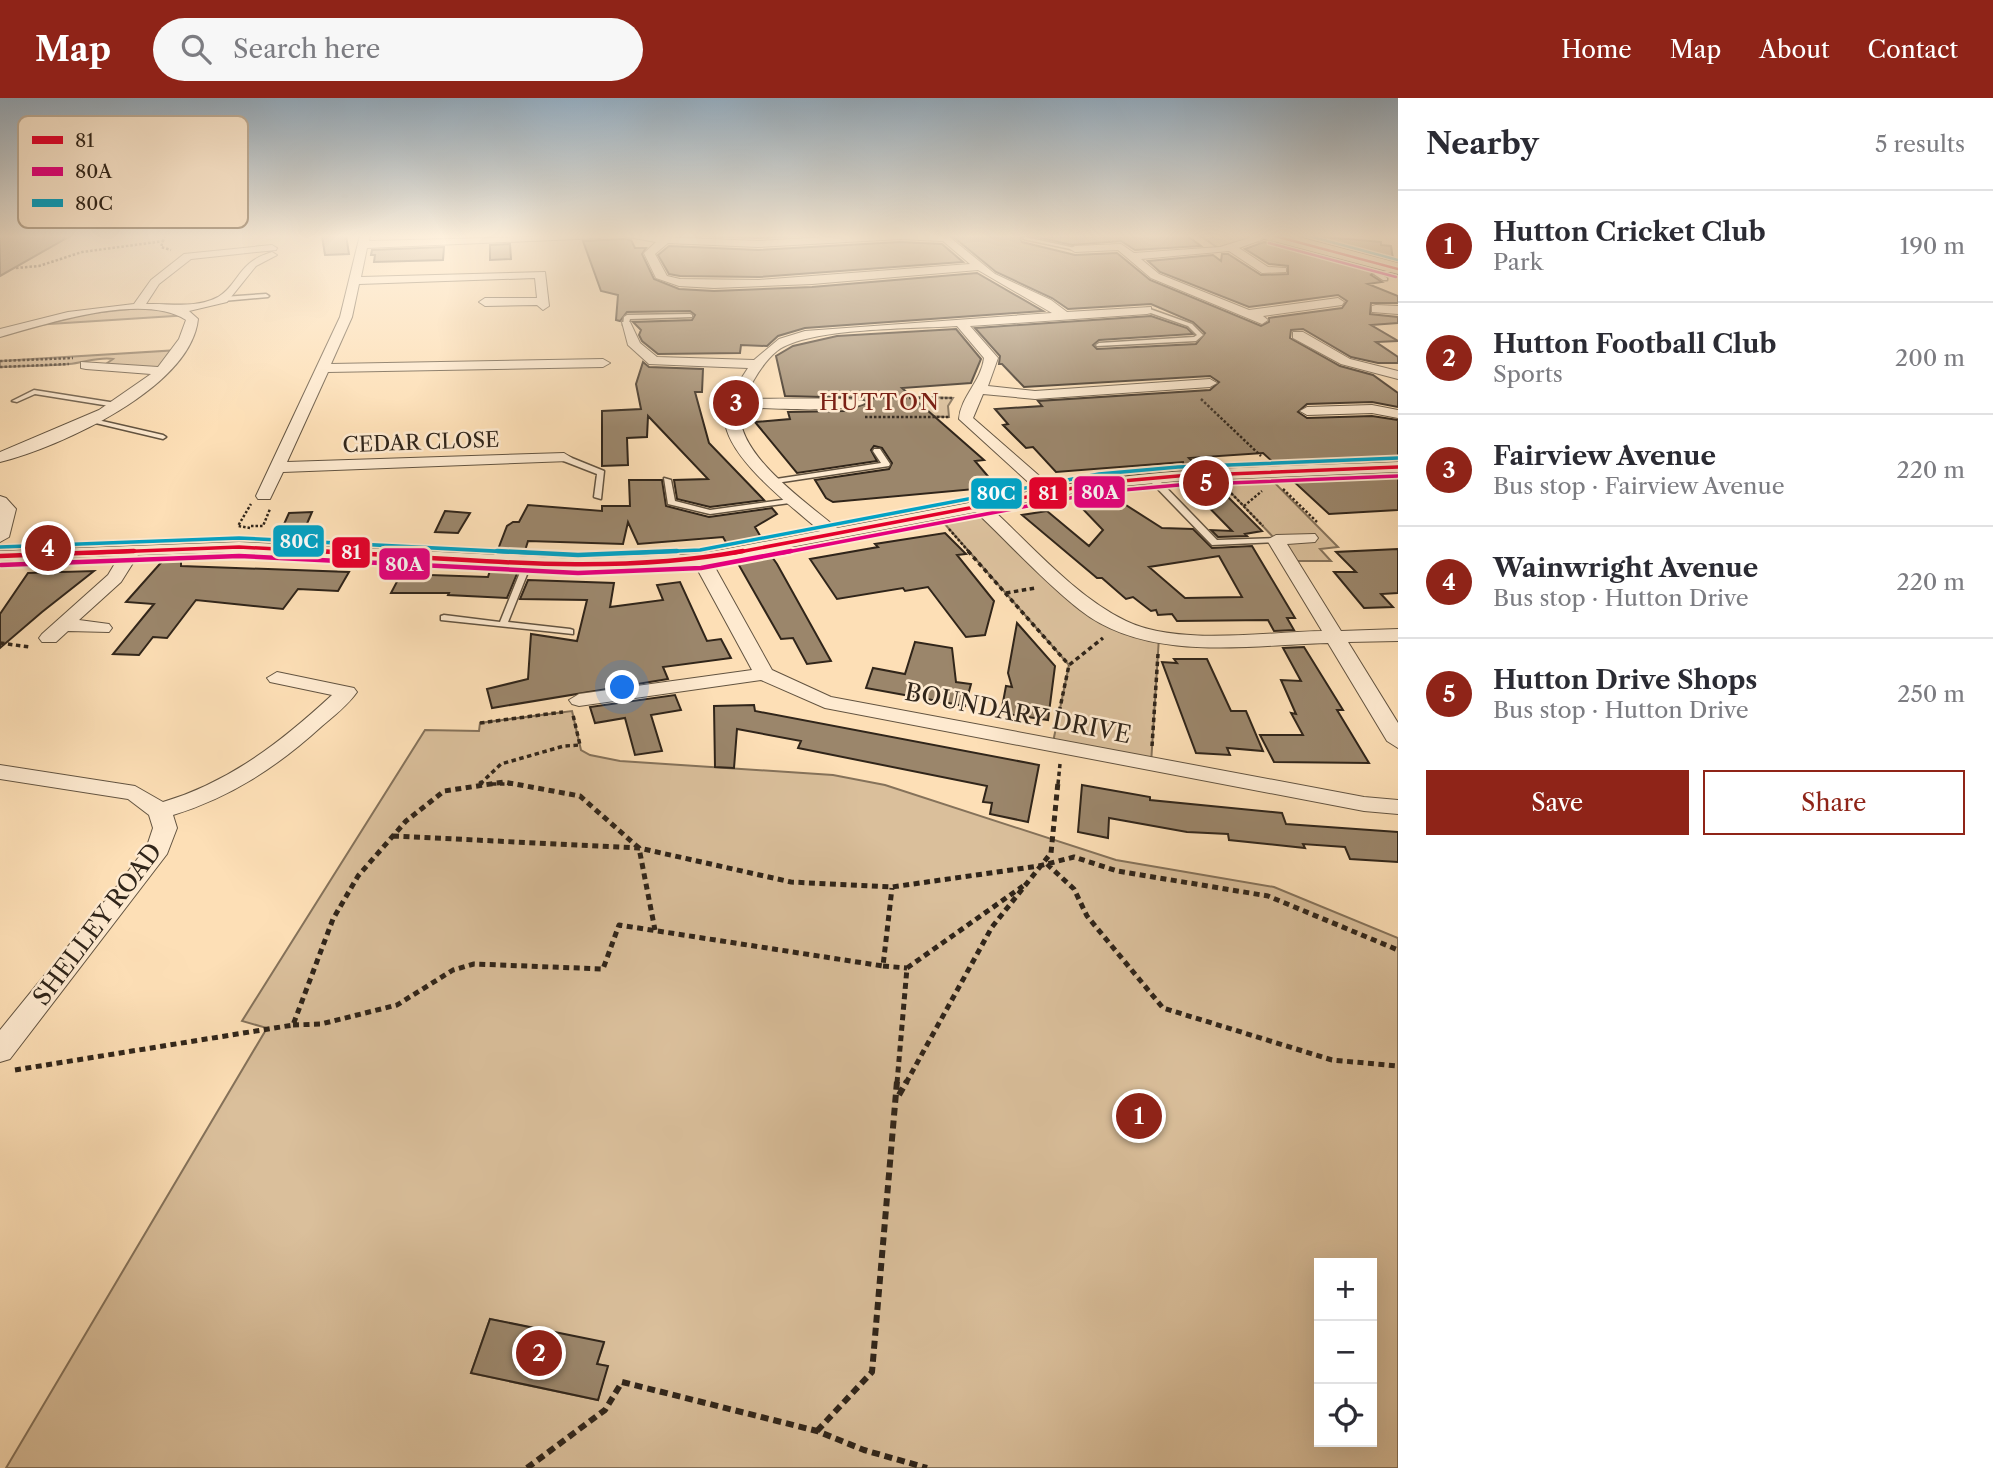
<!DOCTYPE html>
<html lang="en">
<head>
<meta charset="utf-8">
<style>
  body { margin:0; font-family:"Libre Caslon Text",serif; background:#f7f7f7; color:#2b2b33 }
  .controls { position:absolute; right:21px; bottom:21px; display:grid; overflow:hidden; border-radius:0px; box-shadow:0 7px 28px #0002 }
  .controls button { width:63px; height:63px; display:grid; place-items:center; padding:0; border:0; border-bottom:2px solid #e1e1e2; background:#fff; color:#2b2b33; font:35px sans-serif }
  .you { position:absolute; left:623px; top:590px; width:24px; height:24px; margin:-18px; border:5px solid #fff; border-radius:50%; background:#1a73e8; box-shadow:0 0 0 10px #1a73e833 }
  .badge { display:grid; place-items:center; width:46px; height:46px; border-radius:50%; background:#8f2418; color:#fff; font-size:23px; font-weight:700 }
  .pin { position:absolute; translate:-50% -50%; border:4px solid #fff; box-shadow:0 2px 7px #0006 }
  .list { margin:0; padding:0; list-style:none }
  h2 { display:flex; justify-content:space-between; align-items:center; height:91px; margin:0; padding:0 28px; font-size:30px }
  h2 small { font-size:23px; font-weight:400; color:#7c7c81 }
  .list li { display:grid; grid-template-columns:46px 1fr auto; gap:21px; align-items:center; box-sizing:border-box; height:112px; padding:0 28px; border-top:2px solid #e1e1e2 }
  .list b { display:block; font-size:26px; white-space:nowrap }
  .list p { margin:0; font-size:23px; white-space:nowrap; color:#7c7c81 }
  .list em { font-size:23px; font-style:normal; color:#7c7c81 }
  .actions { display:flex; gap:14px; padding:21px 28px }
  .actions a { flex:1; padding:16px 0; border:2px solid #8f2418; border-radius:0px; text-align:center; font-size:24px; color:#8f2418 }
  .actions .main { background:#8f2418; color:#fff }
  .icon { flex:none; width:38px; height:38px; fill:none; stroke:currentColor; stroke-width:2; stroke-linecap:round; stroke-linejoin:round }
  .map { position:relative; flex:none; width:1398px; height:1370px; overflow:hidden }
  header { display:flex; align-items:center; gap:42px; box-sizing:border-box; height:98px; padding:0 35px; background:#8f2418; color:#fff }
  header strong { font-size:33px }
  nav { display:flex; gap:38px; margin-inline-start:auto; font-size:24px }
  .search { width:490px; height:63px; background:#f7f7f7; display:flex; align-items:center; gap:18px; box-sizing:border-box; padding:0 24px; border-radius:38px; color:#7c7c81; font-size:26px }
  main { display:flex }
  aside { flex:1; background:#fff }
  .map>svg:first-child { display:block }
  .green { fill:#dabf9b; stroke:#85725a; stroke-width:2; fill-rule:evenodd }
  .building { fill:#9b866b; stroke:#30251a; stroke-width:2; fill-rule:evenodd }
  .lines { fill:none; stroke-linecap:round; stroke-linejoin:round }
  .service-casing { stroke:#635441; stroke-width:3 }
  .minor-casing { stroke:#635441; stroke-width:2 }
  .primary-casing { stroke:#30251a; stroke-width:2 }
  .path-far3 { stroke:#30251a; stroke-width:2.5; stroke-dasharray:2.5 2; stroke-linecap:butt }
  .path-far2 { stroke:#30251a; stroke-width:3.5; stroke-dasharray:4.5 3.5; stroke-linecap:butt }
  .path-far1 { stroke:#30251a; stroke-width:5; stroke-dasharray:6 4.5; stroke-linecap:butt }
  .path { stroke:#30251a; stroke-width:6; stroke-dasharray:8 5; stroke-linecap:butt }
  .service { fill:#feead0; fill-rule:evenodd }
  .minor { fill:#feead0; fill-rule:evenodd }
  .primary { fill:#fddfb6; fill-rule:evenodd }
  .bus-1-far2-casing { stroke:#feead0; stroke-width:5 }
  .bus-1-far1-casing { stroke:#feead0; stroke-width:7 }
  .bus-1-casing { stroke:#feead0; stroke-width:9 }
  .bus-2-far2-casing { stroke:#feead0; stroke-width:5 }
  .bus-2-far1-casing { stroke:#feead0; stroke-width:7 }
  .bus-2-casing { stroke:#feead0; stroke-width:9 }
  .bus-3-far2-casing { stroke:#feead0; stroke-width:5 }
  .bus-3-far1-casing { stroke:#feead0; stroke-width:7 }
  .bus-3-casing { stroke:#feead0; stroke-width:9 }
  .bus-1-far2 { stroke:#e4002b; stroke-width:2.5 }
  .bus-1-far1 { stroke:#e4002b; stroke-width:3.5 }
  .bus-1 { stroke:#e4002b; stroke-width:4.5 }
  .bus-2-far2 { stroke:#e5007d; stroke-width:2.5 }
  .bus-2-far1 { stroke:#e5007d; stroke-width:3.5 }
  .bus-2 { stroke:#e5007d; stroke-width:4.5 }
  .bus-3-far2 { stroke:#02a2c5; stroke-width:2.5 }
  .bus-3-far1 { stroke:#02a2c5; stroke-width:3.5 }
  .bus-3 { stroke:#02a2c5; stroke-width:4.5 }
  .labels { text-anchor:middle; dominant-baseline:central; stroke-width:5; stroke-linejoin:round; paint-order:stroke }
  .far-street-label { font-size:21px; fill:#30251a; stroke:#feead0 }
  .far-quarter-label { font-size:23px; letter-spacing:2px; fill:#7a1f14; stroke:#feead0 }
  .street-label { font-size:24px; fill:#30251a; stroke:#feead0 }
  .key { fill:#feead0; stroke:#c0af99; stroke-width:2 }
  .key-label { font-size:19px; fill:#30251a }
  .line-badge { stroke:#feead0; stroke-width:2.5 }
  .badge-label { font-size:19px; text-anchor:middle; font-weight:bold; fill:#fff }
</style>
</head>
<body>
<header>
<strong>Map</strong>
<div class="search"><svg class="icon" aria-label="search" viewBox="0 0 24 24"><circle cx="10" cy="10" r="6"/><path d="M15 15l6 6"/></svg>Search here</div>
<nav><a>Home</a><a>Map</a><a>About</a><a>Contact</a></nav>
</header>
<main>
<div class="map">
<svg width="1398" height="1370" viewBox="0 0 1398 1370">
  <rect width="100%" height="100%" fill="#fddfb6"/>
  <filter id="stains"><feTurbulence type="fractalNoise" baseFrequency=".00286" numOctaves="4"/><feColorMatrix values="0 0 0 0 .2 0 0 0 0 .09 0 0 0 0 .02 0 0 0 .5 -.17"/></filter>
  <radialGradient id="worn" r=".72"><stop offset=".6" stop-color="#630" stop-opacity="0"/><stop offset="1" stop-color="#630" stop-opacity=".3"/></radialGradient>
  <path class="green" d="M1199 137H1271L1397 171 1377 176 1255 143 1221 152Z
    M149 209 190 217 18 228 73 217Z
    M180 252 163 273 103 268 113 261C100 258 83 265 69 266 46 268 23 268 0 269V263Z
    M926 299 953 300 948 308 949 319 850 315 852 308 873 306 870 300Z
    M1264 374 1338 449 1320 451 1331 463H1289L1276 442 1213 376Z
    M978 407 1088 509 1159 539 1151 666 1052 649 1069 567 936 416Z
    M572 613 581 652 590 657 620 663 833 677 885 687 1116 762 1274 789 1398 840V1370H6L267 930 242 923 425 632 479 633 480 625ZM1319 1165H1372V1344H1319ZM490 1221 604 1245 597 1266 607 1268 598 1302 471 1275Z"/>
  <path class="building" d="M0 137H72L0 178Z
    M346 137 349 156 325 157 322 138Z
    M679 137H816L758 140Z
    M951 137H1024L1020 141 1022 144 1075 157 1117 155 1150 182 1261 228 1269 224V220L1342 210 1347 203 1338 197 1249 209 1160 174 1148 163 1213 157 1221 163 1222 156H1228L1261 177 1288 176V168L1269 166 1245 151 1264 144 1376 173 1371 177 1382 184 1368 186 1398 198V205H1371L1370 216 1398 219V225L1371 227 1398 243 1376 244 1398 259V265H1378L1351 259 1303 231 1291 232 1290 240 1340 268 1373 277 1398 295V309L1372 304 1307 306 1298 314 1307 320 1372 318 1398 322V361L1275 366 1263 355 1189 360 1199 369 1184 370 1183 364 1056 374 1033 349 1026 350 1003 327 1008 326 995 311 1042 308 1038 303 1210 292 1219 284 1210 278 1024 289 1002 266H999L1000 258 975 230 1151 218 1187 230 1193 236 1099 242 1093 247 1097 251 1196 246 1205 235 1193 224 1151 206 1068 211 1052 200 996 174Z
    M1028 137H1186L1201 148 1135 152 1121 143 1072 147Z
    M1301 137 1381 144V147L1391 148 1393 161Z
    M625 141 631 142 635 150H646L642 156 654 181 679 191 714 193 812 189 977 175 1043 213 805 230 778 238 767 248 741 247 740 255 658 256 642 243 639 237 641 232 633 224 692 222 695 217 690 213 627 214 620 223 616 222 618 197 601 193 583 143Z
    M900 144 942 146 963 164 759 179 680 178 669 176 658 157 669 148 758 152Z
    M510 146 511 161 490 162V147Z
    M444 149 443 162 374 164 375 157H371L372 152Z
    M956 231 981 261 971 285 902 290 984 362 975 363 997 389 833 404 826 400 815 382 889 371 892 365 882 350 874 348 871 352 877 363 797 375 755 324 790 321 788 314 844 313 868 305 860 300 785 298 776 258 793 248 837 238Z
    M643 264 649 269 703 271 702 294H695L709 345 764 402 710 409 677 401 674 382 708 381 648 318 647 339 627 340 628 367 602 368V313L641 311 636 286Z
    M1398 377V412L1329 416 1291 381Z
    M629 382H662L666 408 709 419 772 410 777 416 755 429 762 441 728 448 723 439 638 446 628 424 623 446 528 443 524 456 497 454 507 428 513 424H519L528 407 602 413V408H630Z
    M1213 384 1262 433 1245 436 1247 438 1218 439 1211 432 1232 433 1185 385Z
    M1118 402 1162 430 1193 431 1212 450 1252 448 1295 520H1287L1294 532 1274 533 1268 522 1177 523 1172 516 1158 517 1156 512 1151 513 1133 499 1126 501 1102 480H1097L1022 417 1047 413 1089 448 1103 432 1080 408ZM1219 458 1242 499 1185 500 1149 469Z
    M445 413 470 415 458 435 435 434Z
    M312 414 303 435H280L289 415Z
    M945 435 966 456 957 457 994 503 985 537 966 539 928 489 905 493 903 490 837 501 810 461 878 449 875 446Z
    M1398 451V495L1381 496 1393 509 1364 510 1334 474H1356L1336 454Z
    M770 456 777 466 831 563 807 566 793 540 781 541 736 462Z
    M181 458V468L349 474 338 493 298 491 283 511 196 502 167 540 153 539 139 557 113 556 154 506 126 504 166 459Z
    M491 469 519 471 507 500 448 497 449 495H391L401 476 488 479Z
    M94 473 42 514 0 550V516L28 475Z
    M528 482 614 485 610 509 663 502 657 487 680 484 707 543 721 541 731 560 663 569 668 581 492 610 487 591 528 581 531 536 577 543 587 502 520 501Z
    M1017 525 1055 568 1048 622 1001 615 1006 588 1012 589 1008 575Z
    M915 544 952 550 956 584 971 586 965 608 866 590 873 570 905 576Z
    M1304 549 1343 612H1337L1369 665 1274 664 1260 637H1303L1291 615 1296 616 1281 582 1301 583 1283 550Z
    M1174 561H1207L1231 613H1246L1263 653 1227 650 1230 657 1196 655 1162 564 1177 565Z
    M675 597 681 612 651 617 662 653 635 657 625 620 595 625 590 609Z
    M754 607 755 613 1039 667 1028 724 990 716 992 705 983 704 987 688 798 650 801 643 737 631 734 670 715 669 714 608Z
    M1082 687 1150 699V702L1282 715 1286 726 1398 734V764L1350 761 1345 749 1303 746 1305 750 1229 742 1228 736 1187 734 1109 720 1108 740 1078 734Z
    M490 1221 604 1244 597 1266 608 1268 598 1302 471 1275Z"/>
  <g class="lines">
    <defs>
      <path id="service" d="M1025 139 1075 150 1077 151 1075 152 1023 141Z
        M1398 170V172L1381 176 1387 180V182H1383L1374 176Z
        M266 196 269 198 268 199 223 203 220 201 223 199Z
        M1147 210 1192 226 1203 237 1196 243 1097 248 1096 247 1099 245 1194 239 1197 237 1188 228 1145 213 1144 212Z
        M690 216 692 217V219L630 221 628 228 623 227 624 219 627 217Z
        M34 292 116 305 119 307 116 309 35 296 17 304 12 303Z
        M89 320 163 337 166 339 163 341 87 323V321Z
        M874 351H880L890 366 889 368 776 385 772 383 776 381 881 365 873 353Z
        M561 358H567L604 373 601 401 594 399 597 376 561 362Z
        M1149 378H1155L1217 442 1276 440 1280 442 1276 444 1212 447 1149 382Z
        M664 380 671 382 675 403 710 412 797 400 801 402 797 404 710 416 668 406Z
        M525 462H528L532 464 508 524 570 531 573 532V536L441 522V518L444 517 500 524Z"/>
      <path id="minor" d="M360 137H370L369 143 605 137 600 140 367 150 361 179 545 174 549 208 543 212 537 207 485 208 479 204 485 200H537L535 180 359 186 352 219 331 266 603 261 610 265 603 269 328 274 287 364 564 355 572 360 569 363 283 374 270 401H258L256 398 340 219Z
        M617 137 758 143 861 137H947L995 176 1051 202 1067 214 1151 209V215L1147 216 970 228 998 260 988 288 1035 293 1210 281 1217 285 1210 289 1035 301 983 296 973 320 1052 389C1166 368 1283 369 1398 364V374L1178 383 1100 390 992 411C1033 449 1075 498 1126 523 1178 548 1265 534 1322 533L1267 442 1276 437 1315 436 1318 440 1315 444 1287 446 1341 533 1398 531V543L1348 544 1398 625V650L1387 643 1328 545C1249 547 1147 565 1080 512 1043 483 1010 446 976 414L712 464 772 572 831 599 1364 699 1398 702V716L1364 713 825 610 761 582 579 608 572 606 569 602 579 596 752 572 695 467 578 471 239 454 138 457 121 484 79 522 109 526 112 530 109 534 68 533 56 544H42L39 540 42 536 108 477 120 457 0 463V453L239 444 578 461 701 456 820 433C794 410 722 357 725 318 726 301 739 284 748 270L649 266 628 247 622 224H630L640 245 657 259 754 262 779 241 805 233 1052 215 978 172 812 186 714 190 679 188 656 180 644 155 656 144ZM900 141 943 143 970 166 759 182 680 181 667 178 655 156 668 145 758 149ZM957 228 984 260C981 284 961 298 959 321L1037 392 837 430C807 405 731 353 741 309 763 310 853 316 866 304 861 299 761 301 744 301 752 284 762 265 777 253 808 229 916 231 957 228Z
        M1259 137H1275L1239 150 1268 169 1286 170V174L1262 175 1229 153 1141 161 1159 176 1249 212 1338 200 1344 204 1342 207 1263 218 1268 222 1262 226 1151 180 1118 152 1075 154 1070 151 1075 148 1121 146 1134 155 1220 149Z
        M272 147 277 150 276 152 191 161 159 186 146 206C170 205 195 211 218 199 239 187 237 164 272 154L277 157 256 168 227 204 189 213 198 221C191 290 60 349 0 364V354L99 312 151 276 86 271 81 270V264L158 269 179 241 186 222C142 194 47 226 0 239V231L68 214 134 206 151 182 184 156Z
        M1376 207 1398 208V216L1372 214V208Z
        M1293 234H1303L1350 261 1398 273V281L1341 266 1293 240Z
        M1372 307 1398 312V320L1372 315 1307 317 1300 313 1307 309Z
        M0 398 6 400 16 411 9 439 0 444Z
        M277 574 354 590 357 594C348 607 334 618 322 628 277 669 231 699 173 717L177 730 167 756 10 961 0 964V932L118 787 147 748 153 730 149 717 128 701 0 681V667L135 688 163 704C230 684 281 644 332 597L270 584 267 580Z"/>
      <path id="primary" d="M1263 137H1291L1398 165V176L1265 141Z"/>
    </defs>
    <use href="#service" class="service-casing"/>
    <use href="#minor" class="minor-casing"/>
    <use href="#primary" class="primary-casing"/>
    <path class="path-far3" d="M165 137 161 149 171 152
      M16 170 39 168 82 154 164 143
      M0 263 73 260
      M0 269 69 266
      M873 300H952
      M1201 301 1261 358
      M865 319H950
      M1283 391 1317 424
      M1228 392 1263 428
      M1244 408 1262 393
      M251 428H263L270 411
      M250 430 238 428 251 406
      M949 431 970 455"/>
    <path class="path-far2" d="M968 453 1069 567
      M1006 495 1035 490
      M0 545 30 549
      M480 625 563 614
      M1056 629 1069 567 1103 540
      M1152 648 1158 556
      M480 686 501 666 564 648 580 647 573 617
      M492 686H513
      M1058 686 1060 666"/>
    <path class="path-far1" d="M480 686 482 684
      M393 738 639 750 791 784 892 789 1039 768 1074 759 1117 773 1268 798 1398 852
      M1047 766 1074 791 1087 818 1163 910 1332 962 1398 968
      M883 868 907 870
      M293 927 321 926 397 907 453 872 474 866 603 871 619 827 883 868 892 790
      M15 972 293 927 333 821 358 778 406 723 444 693 504 684 580 698 639 750 655 832
      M897 985 907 870 1023 788
      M906 985 992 829 1051 755 1058 684"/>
    <path class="path" d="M899 997 907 983
      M817 1333 872 1274 897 983
      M527 1370 605 1312 622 1284 817 1333 864 1352 927 1370"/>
    <use href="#service" class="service"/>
    <use href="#minor" class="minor"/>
    <use href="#primary" class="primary"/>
    <defs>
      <path id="bus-1-far2" d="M1271 137 1398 171"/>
      <path id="bus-1-far1" d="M88 455 239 449 353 455
        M734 455 1100 385 1178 378 1398 369"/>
      <path id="bus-1" d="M318 453C458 460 605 479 743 453
        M0 458 134 453"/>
      <path id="bus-2-far2" d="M1269 145 1396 179"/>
      <path id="bus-2-far1" d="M782 455 1101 394 1179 387 1398 378"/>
      <path id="bus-2" d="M1 467 239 458 578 475 701 470 791 453"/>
      <path id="bus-3-far2" d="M1305 137 1398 162"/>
      <path id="bus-3-far1" d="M0 449 239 440 532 455
        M634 455 700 452 1099 376 1178 369 1398 360"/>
      <path id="bus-3" d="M497 453 578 457 677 453"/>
    </defs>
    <use href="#bus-1-far2" class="bus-1-far2-casing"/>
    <use href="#bus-1-far1" class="bus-1-far1-casing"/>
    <use href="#bus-1" class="bus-1-casing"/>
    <use href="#bus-2-far2" class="bus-2-far2-casing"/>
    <use href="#bus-2-far1" class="bus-2-far1-casing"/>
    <use href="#bus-2" class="bus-2-casing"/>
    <use href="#bus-3-far2" class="bus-3-far2-casing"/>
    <use href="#bus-3-far1" class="bus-3-far1-casing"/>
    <use href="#bus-3" class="bus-3-casing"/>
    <use href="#bus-1-far2" class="bus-1-far2"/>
    <use href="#bus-1-far1" class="bus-1-far1"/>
    <use href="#bus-1" class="bus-1"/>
    <use href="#bus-2-far2" class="bus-2-far2"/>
    <use href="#bus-2-far1" class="bus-2-far1"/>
    <use href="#bus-2" class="bus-2"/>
    <use href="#bus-3-far2" class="bus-3-far2"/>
    <use href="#bus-3-far1" class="bus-3-far1"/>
    <use href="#bus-3" class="bus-3"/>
  </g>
  <linearGradient id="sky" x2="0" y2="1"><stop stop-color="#94acbf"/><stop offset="0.42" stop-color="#fef1de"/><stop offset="1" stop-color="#fef1de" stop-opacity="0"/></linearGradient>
  <rect width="1398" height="329" fill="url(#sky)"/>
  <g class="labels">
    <g class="far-street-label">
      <text transform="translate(421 344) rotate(-2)">CEDAR CLOSE</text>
    </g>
    <g class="far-quarter-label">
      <text x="880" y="304">HUTTON</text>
    </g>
    <g class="street-label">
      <text transform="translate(1018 615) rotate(11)">BOUNDARY DRIVE</text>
      <text transform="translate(97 826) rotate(-53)">SHELLEY ROAD</text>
    </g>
  </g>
  <rect x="18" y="18" width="230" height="112" rx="10" class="key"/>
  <rect x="32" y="38" width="31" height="8" fill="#e4002b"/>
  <rect x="32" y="69" width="31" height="9" fill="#e5007d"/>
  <rect x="32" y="101" width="31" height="8" fill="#02a2c5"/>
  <g class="key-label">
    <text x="75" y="49">81</text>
    <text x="75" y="80">80A</text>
    <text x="75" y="112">80C</text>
  </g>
  <g class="line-badge">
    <rect x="1073" y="377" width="53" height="34" rx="7" fill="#e5007d"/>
    <rect x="1028" y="378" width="40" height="34" rx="7" fill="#e4002b"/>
    <rect x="970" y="379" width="53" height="33" rx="7" fill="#02a2c5"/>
    <rect x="272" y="426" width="53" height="34" rx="7" fill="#02a2c5"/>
    <rect x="331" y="438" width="40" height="33" rx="7" fill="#e4002b"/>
    <rect x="378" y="449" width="53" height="34" rx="7" fill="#e5007d"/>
  </g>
  <g class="badge-label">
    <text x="1100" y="401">80A</text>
    <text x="1048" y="402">81</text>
    <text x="996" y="402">80C</text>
    <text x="299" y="450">80C</text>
    <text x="351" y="461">81</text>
    <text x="404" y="473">80A</text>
  </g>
  <rect width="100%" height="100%" filter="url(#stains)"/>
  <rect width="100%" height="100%" fill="url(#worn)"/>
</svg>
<div class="controls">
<button>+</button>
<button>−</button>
<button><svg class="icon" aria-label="locate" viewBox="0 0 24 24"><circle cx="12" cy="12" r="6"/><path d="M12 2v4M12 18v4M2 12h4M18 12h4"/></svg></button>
</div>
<div class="you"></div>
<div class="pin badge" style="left:1139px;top:1018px">1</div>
<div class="pin badge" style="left:539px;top:1255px">2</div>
<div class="pin badge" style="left:736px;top:305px">3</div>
<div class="pin badge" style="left:48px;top:450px">4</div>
<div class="pin badge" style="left:1206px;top:385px">5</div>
</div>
<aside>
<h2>Nearby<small>5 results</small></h2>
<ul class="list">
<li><span class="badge">1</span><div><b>Hutton Cricket Club</b><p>Park</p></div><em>190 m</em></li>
<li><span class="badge">2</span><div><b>Hutton Football Club</b><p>Sports</p></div><em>200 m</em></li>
<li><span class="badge">3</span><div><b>Fairview Avenue</b><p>Bus stop · Fairview Avenue</p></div><em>220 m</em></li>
<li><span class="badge">4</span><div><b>Wainwright Avenue</b><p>Bus stop · Hutton Drive</p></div><em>220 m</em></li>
<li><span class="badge">5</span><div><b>Hutton Drive Shops</b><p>Bus stop · Hutton Drive</p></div><em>250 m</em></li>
</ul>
<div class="actions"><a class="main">Save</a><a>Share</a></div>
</aside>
</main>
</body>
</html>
